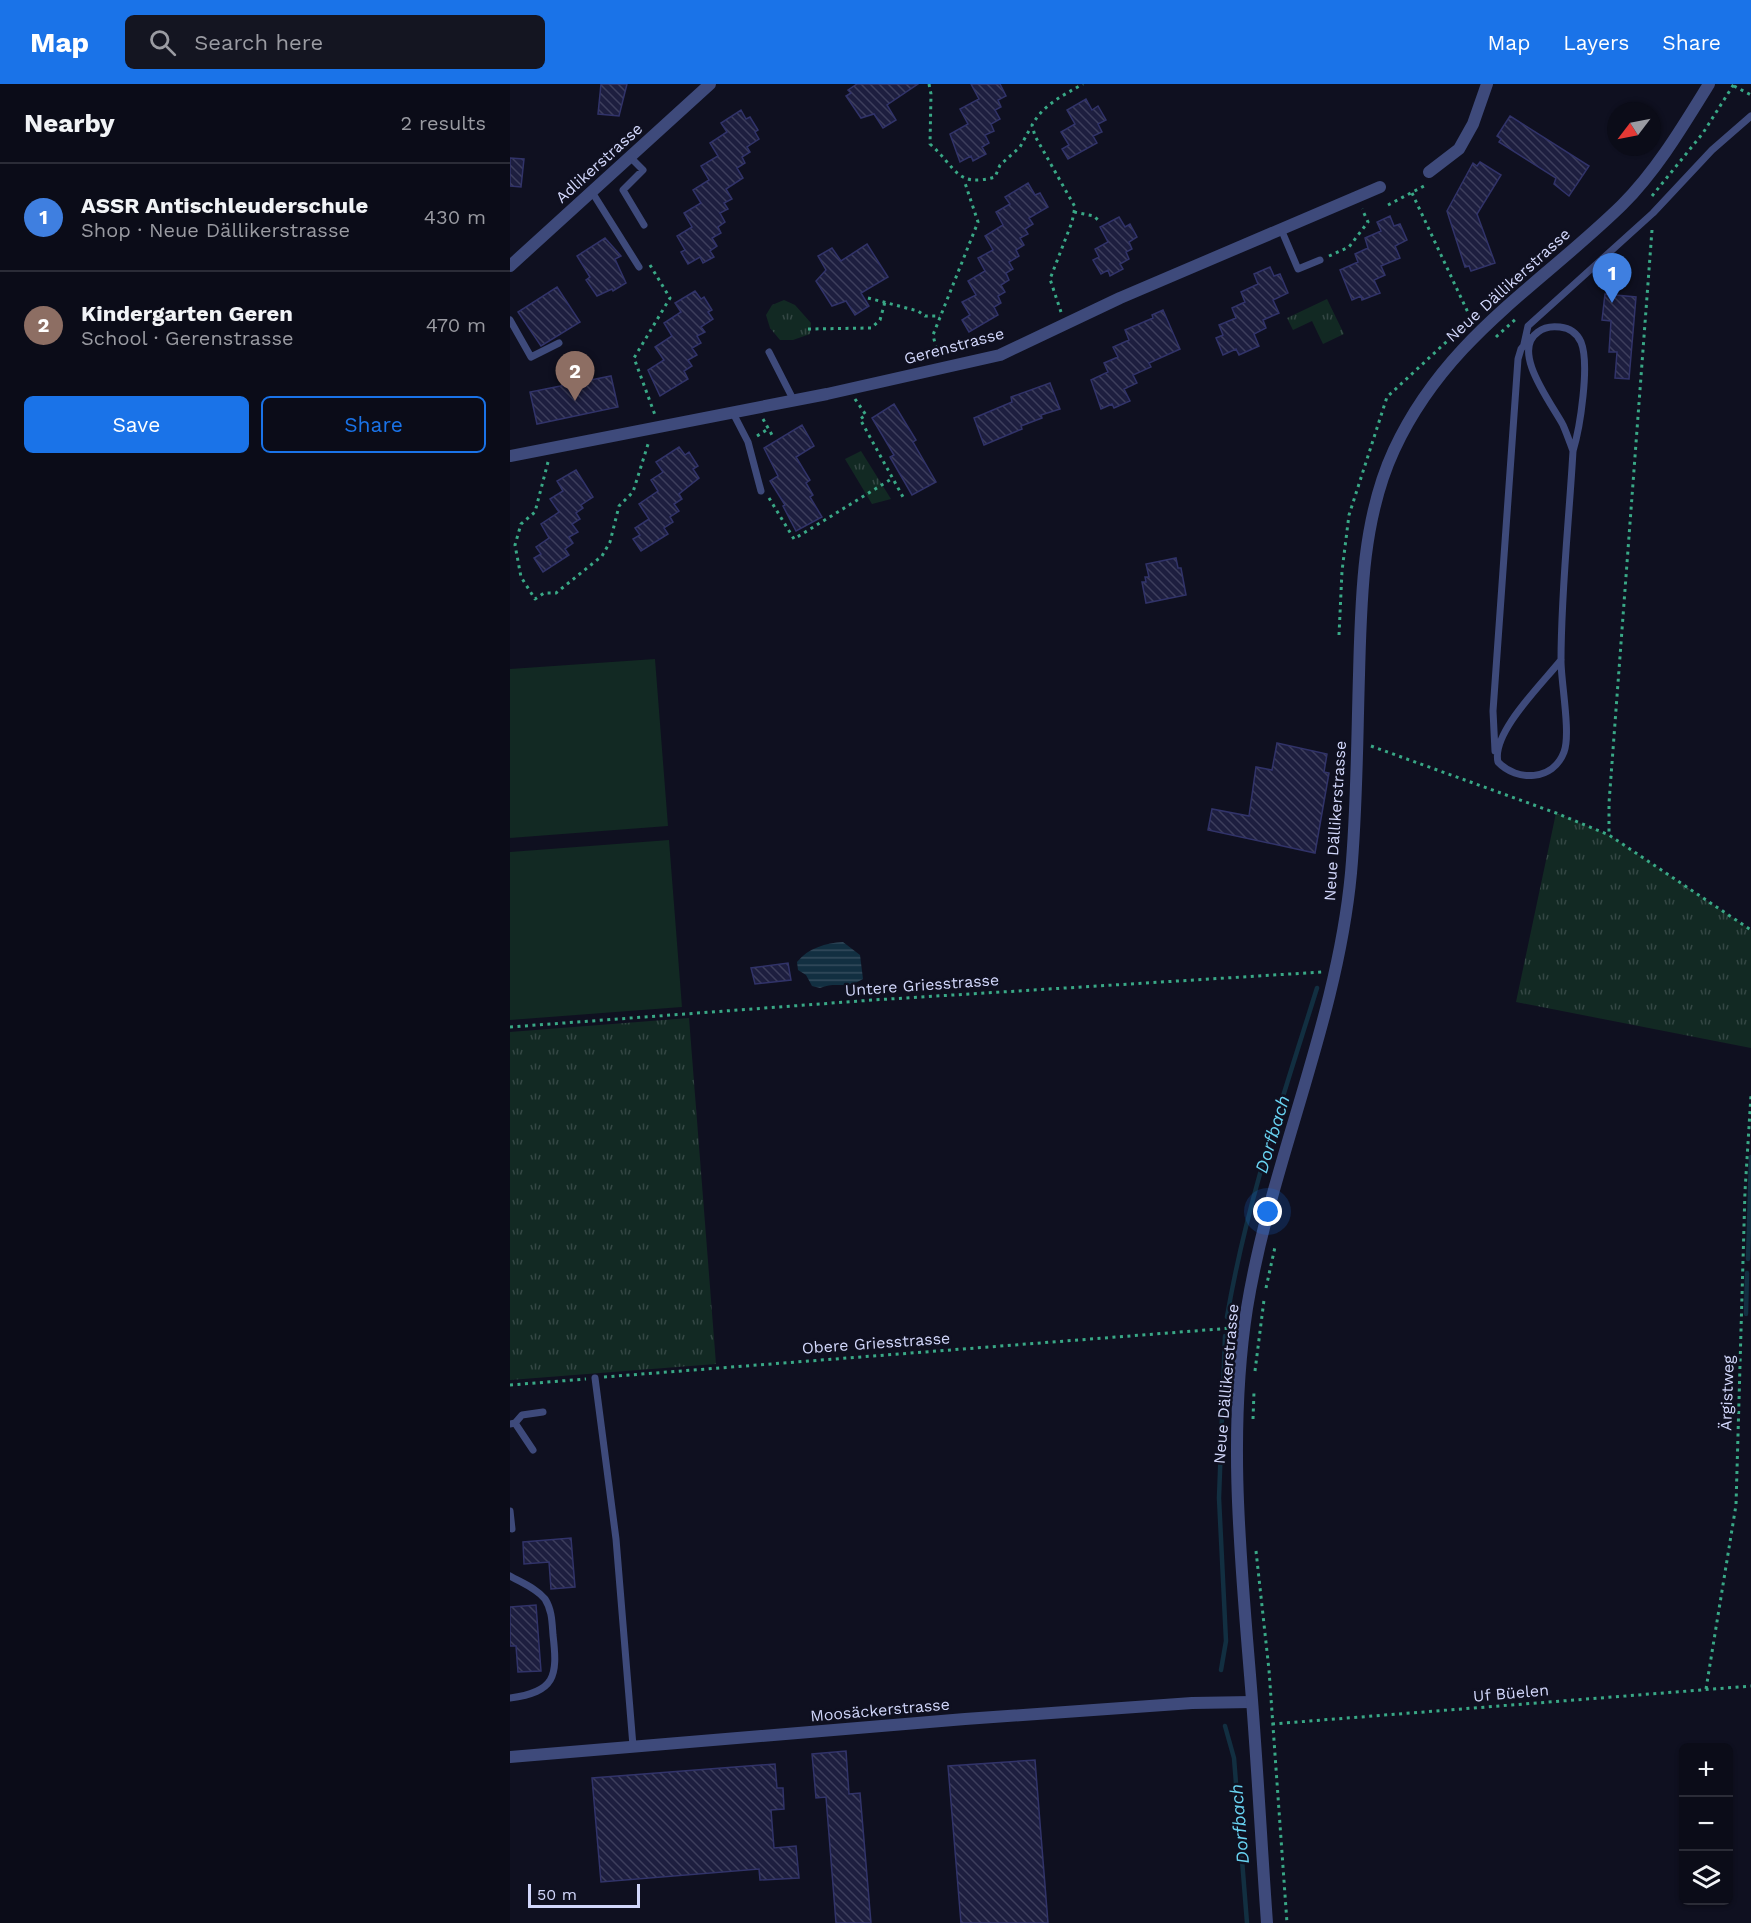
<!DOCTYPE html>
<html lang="en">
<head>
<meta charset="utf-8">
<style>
  body { margin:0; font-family:"Work Sans",sans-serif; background:#141521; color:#f1f3f6 }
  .controls { position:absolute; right:18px; bottom:18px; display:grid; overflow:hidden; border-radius:9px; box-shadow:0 2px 4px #0004 }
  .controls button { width:54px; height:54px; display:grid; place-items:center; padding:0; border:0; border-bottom:2px solid #2b2c37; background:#0b0c18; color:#f1f3f6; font:30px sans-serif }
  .compass { position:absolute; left:1097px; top:18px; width:54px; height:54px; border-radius:50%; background:#0b0c18; box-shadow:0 2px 4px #0004; rotate:238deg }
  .scale { position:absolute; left:18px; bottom:15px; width:112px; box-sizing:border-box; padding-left:6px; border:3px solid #d2d7fb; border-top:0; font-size:16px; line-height:21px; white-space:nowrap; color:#d2d7fb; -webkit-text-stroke:4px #0f1020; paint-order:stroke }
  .you { position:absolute; left:758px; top:1128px; width:21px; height:21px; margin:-15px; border:4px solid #fff; border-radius:50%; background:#1a73e8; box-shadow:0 0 0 9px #1a73e833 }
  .badge { display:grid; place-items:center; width:39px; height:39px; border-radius:50%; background:#1a73e8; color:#fff; font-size:20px; font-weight:700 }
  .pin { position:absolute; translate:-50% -50px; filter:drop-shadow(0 2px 3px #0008) }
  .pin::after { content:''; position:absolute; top:32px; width:21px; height:18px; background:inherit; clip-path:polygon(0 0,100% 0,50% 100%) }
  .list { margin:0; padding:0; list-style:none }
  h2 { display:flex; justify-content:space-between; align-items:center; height:78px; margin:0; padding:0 24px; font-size:26px }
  h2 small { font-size:20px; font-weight:400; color:#9a9ba2 }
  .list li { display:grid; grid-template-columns:39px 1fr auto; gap:18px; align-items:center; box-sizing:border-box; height:108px; padding:0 24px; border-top:2px solid #2b2c37 }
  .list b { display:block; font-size:22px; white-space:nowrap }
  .list p { margin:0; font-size:20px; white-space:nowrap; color:#9a9ba2 }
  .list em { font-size:20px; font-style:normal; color:#9a9ba2 }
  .actions { display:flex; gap:12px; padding:18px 24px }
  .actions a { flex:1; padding:14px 0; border:2px solid #1a73e8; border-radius:9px; text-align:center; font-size:21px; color:#1a73e8 }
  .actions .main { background:#1a73e8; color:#fff }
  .icon { flex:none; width:33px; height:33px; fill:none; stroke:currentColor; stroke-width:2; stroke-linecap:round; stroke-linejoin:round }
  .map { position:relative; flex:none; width:1241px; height:1839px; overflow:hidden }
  header { display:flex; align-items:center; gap:36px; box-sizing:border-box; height:84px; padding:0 30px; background:#1a73e8; color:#fff }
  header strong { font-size:28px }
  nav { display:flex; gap:33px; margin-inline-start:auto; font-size:21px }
  .search { width:420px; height:54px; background:#141521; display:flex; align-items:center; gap:15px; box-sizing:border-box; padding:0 21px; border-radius:9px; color:#9a9ba2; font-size:22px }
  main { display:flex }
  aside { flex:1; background:#0b0c18 }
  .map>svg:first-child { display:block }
  .grass { fill:url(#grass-tufts) }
  .garden { fill:#122923 }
  .water { fill:url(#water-rules) }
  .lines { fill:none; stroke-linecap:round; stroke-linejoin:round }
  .stream { stroke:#122f41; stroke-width:4.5 }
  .building { fill:url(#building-back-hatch); stroke:#313369; stroke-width:1.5 }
  .path { stroke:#39a886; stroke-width:3; stroke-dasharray:3 4.5; stroke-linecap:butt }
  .service { stroke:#3e4a7b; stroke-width:7 }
  .minor { stroke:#3e4a7b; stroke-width:12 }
  .tertiary { stroke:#3e4a7b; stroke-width:12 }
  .labels { text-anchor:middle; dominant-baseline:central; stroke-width:5; stroke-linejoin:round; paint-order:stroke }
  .street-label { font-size:16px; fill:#d2d7fb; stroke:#0f1020 }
  .water-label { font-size:18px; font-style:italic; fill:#69d3f2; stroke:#0f1020 }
</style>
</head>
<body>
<header>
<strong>Map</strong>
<div class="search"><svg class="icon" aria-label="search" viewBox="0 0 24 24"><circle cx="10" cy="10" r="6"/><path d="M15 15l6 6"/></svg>Search here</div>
<nav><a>Map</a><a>Layers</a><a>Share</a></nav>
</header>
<main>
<aside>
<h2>Nearby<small>2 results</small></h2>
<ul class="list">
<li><span class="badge" style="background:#3f7fe0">1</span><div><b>ASSR Antischleuderschule</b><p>Shop · Neue Dällikerstrasse</p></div><em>430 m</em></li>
<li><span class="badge" style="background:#8d6e63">2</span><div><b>Kindergarten Geren</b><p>School · Gerenstrasse</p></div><em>470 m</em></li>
</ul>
<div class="actions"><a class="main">Save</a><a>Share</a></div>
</aside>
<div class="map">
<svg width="1241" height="1839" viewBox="0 0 1241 1839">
  <defs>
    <pattern id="grass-tufts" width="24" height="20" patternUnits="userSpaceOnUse" patternTransform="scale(1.5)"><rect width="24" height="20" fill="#122923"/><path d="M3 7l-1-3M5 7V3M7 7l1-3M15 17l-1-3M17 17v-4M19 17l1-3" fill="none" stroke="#344744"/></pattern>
    <pattern id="water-rules" width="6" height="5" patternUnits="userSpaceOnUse" patternTransform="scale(1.5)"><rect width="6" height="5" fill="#122f41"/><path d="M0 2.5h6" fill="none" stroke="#344c5d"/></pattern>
    <pattern id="building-back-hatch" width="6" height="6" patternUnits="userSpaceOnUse" patternTransform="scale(1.5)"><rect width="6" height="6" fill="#1d1e3f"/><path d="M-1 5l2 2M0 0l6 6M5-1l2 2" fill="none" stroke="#3d3e5c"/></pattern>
  </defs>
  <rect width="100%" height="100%" fill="#0f1020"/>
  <path class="grass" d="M817 215 834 250 813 260 802 237 783 246 777 234Z
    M274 216 285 221 301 239 300 250 283 256H270L260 244 256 231 262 221Z
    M351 367 381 415 362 420 335 375Z
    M1046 729 1099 751 1241 846V964L1006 918Z
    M179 934 206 1280 0 1296V948Z"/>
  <path class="garden" d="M145 575 158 742 0 754V585Z
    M159 756 172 923 0 936V768Z"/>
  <path class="water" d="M333 858 350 871 353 895C335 906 326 897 310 904L302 902 296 891 288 886 287 878C298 864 316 859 333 858Z"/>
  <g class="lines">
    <path class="stream" d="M1238 1175 1241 1073
      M1236 1230 1237 1189
      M717 1233C736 1121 773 1013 807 904
      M711 1586 716 1557 709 1414 715 1252
      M715 1642 724 1674 737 1839"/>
  </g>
  <path class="building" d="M91 0H117L109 32 88 30Z
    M347 0H408L377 21 386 36 373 44 364 30 351 34 336 12 341 9 338 6Z
    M461 0H490L496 12 488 16 491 23 485 26 490 35 481 40 484 47 475 51 479 59 472 63 476 70 463 77 461 72 450 78 440 50 458 40 450 25 469 15Z
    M576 15 582 26 588 22 596 36 588 40 592 48 583 52 587 59 558 75 552 65 559 61 551 48 565 40 557 26Z
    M231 26 236 35 240 33 248 46 245 48 249 55 237 63 240 68 232 73 235 79 227 84 233 94 216 105 222 115 214 119 218 125 210 129 215 138 208 143 211 149 202 154 207 162 200 167 204 173 193 179 190 173 178 180 171 168 175 166 167 152 182 143 174 129 191 119 183 106 199 96 191 82 208 72 200 59 217 48 211 39Z
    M1000 32 1079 82 1059 112 1044 100 1046 94 989 58 991 55 987 52Z
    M0 74 14 75 11 103 0 102Z
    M970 78 991 91 967 130 985 179 961 187 959 182 955 183 937 127 963 79 967 82Z
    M518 99 525 111 530 109 538 123 519 134 523 140 515 145 518 150 510 154 514 161 506 166 509 172 499 178 503 185 496 189 499 196 491 201 495 208 488 212 491 219 484 223 488 231 459 248 452 236 460 231 452 218 466 211 458 197 475 187 468 174 483 166 475 152 493 141 486 128 500 120 495 113Z
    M880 132 884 142 890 140 897 156 885 162 890 174 871 182 875 191 864 196 870 209 852 216 851 212 842 216 830 186 848 178 845 170 858 164 855 154 871 147 867 138Z
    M609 133 615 143 620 140 627 153 619 158 622 165 616 168 619 175 610 180 613 185 600 192 598 186 591 190 583 176 589 173 585 165 598 158 590 143Z
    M95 154 111 172 105 175 116 199 103 207 102 205 87 212 76 196 80 193 67 172Z
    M357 160 378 193 351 209 359 222 345 231 336 217 322 222 306 197 316 186 308 172 322 164 331 177Z
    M760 183 764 192 770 190 778 209 763 216 769 229 753 236 756 244 744 250 749 262 729 271 726 265 713 271 706 254 713 251 709 241 726 234 722 224 735 218 731 208 748 200 744 190Z
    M47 203 70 238 31 262 8 228Z
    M185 207 191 215 194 213 202 226 198 228 203 235 191 243 195 248 187 252 191 259 182 264 187 271 178 276 182 282 174 287 178 295 150 312 138 286 154 276 145 263 162 252 154 239 171 228 165 219Z
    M1095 210 1126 213 1119 295 1105 294 1107 268H1099L1101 237 1092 236Z
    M653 226 670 265 639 279 641 283 623 291 627 299 614 305 620 317 604 324 602 320 591 325 581 296 598 288 594 279 608 273 603 263 619 256 615 246 643 234 642 231Z
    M101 292 108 323 27 340 20 308Z
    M540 299 550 325 531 331 532 334 511 342 512 345 474 361 464 334 502 318 501 313Z
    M384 320 406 356 403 358 426 398 402 411 380 373 384 371 362 334Z
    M292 341 304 362 286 373 300 396 296 399 303 411 300 413 312 433 286 447 273 422 275 421 260 397 268 392 254 364Z
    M169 363 175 371 179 368 188 382 183 385 189 394 169 410 172 415 164 420 169 427 160 433 163 438 154 444 158 450 131 467 123 455 130 451 125 444 139 435 129 420 148 407 141 396 153 388 146 378Z
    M66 386 83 413 71 421 73 424 66 429 70 435 62 440 68 448 59 453 63 459 55 465 59 471 33 488 24 474 31 470 26 463 39 454 31 440 49 428 40 415 53 407 47 397Z
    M666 474 668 484H671L676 511 636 519 632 498H636L635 493H639L636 480Z
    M767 659 817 670 814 688 819 689 805 769 698 746 702 725 739 732 746 683 762 686Z
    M278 879 281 896 245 900 241 884Z
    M61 1454 65 1503 41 1505 39 1478 14 1480 13 1458Z
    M26 1521 31 1587 8 1588 6 1562H0V1523Z
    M336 1667 339 1710 350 1709 361 1839H326L316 1713 306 1714 302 1670Z
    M525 1676 538 1839H451L438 1682Z
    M265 1680 267 1704H273L274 1725 261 1726 264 1764 286 1762 289 1794 250 1796 249 1785 91 1798 82 1694Z"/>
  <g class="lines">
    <path class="path" d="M419 0 421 10 420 60C447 84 446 104 485 93L490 81 510 63 521 43
      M1224 2 1241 11
      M902 109 961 235
      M1142 112 1193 49 1224 0
      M878 121 916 101
      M564 128 584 132 590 138
      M1142 146 1099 719V751L1241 846
      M819 172 839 163 858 138 852 125
      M140 181 160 214 124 274 145 331
      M358 214 408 227 415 232H430
      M551 228 540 195 562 138 565 123 525 52 522 41C534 20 552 12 573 0
      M298 245 361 244 370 236 375 218
      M986 253 1008 233
      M428 272 423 251 468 138 454 96
      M345 315 356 331 350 335 393 413
      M253 335 262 351
      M247 352 258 345
      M38 378 25 428 11 440 5 461 11 493 25 515 34 509H46L92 472 100 458 109 422 123 408 139 357
      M259 414 284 455 383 394
      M829 551 832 487 839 431 877 313 961 235
      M861 662 1046 729 1099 751
      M0 943 363 916 812 888
      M756 1204 765 1163
      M745 1287 754 1216
      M94 1293 722 1244
      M0 1301 76 1295
      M743 1335 744 1308
      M746 1467 759 1586 777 1839
      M1196 1605 1226 1421 1235 1107 1241 1011
      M762 1640 1241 1602"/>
    <path class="service" d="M120 73 133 86 113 106 134 141
      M82 108 129 183
      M771 145 788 185 810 176
      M0 236 21 273 49 259
      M1014 260 1018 242 1143 129 1202 66 1241 32
      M259 268 284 317
      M223 329 238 358 251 407
      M1051 576C1033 599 981 649 988 678 1007 698 1043 697 1054 668 1061 650 1051 598 1051 577 1051 507 1059 437 1063 367 1070 344 1080 280 1071 258 1067 249 1059 244 1050 243 1042 242 1034 243 1028 248 1000 267 1042 320 1053 341 1057 350 1060 359 1063 367
      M985 667 983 627 1008 275 1011 265 1020 254
      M85 1294 106 1455 123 1662
      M5 1339 12 1331 33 1328
      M0 1340 5 1339 23 1366
      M0 1427 2 1445
      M0 1492C12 1499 26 1504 35 1515 42 1526 42 1538 43 1551 48 1593 45 1608 0 1614"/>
    <path class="minor" d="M919 88 949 65 963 40 977 0
      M0 182 200 0
      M0 372 317 310 490 271 610 214 870 103
      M0 1673 455 1635 682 1619 742 1618"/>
    <path class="tertiary" d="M757 1839C751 1756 747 1674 740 1591 730 1469 718 1346 737 1224 761 1077 827 939 841 789 847 723 847 657 849 591 851 516 852 435 884 366 936 254 1028 203 1112 121 1147 86 1173 42 1199 0"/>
  </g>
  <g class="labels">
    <g class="street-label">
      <text transform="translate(89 79) rotate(-42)">Adlikerstrasse</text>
      <text transform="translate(998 201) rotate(-42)">Neue Dällikerstrasse</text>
      <text transform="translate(444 262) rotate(-15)">Gerenstrasse</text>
      <text transform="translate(825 737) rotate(-86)">Neue Dällikerstrasse</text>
      <text transform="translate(412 901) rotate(-4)">Untere Griesstrasse</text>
      <text transform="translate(366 1259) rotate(-4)">Obere Griesstrasse</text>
      <text transform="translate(716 1300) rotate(-85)">Neue Dällikerstrasse</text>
      <text transform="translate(1217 1309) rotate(-88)">Ärgistweg</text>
      <text transform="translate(1001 1609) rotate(-5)">Uf Büelen</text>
      <text transform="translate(370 1626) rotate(-5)">Moosäckerstrasse</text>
    </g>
    <g class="water-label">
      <text transform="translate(762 1050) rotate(-73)">Dorfbach</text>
      <text transform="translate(729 1740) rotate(-95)">Dorfbach</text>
    </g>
  </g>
</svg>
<div class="controls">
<button>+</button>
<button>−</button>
<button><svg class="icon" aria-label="layers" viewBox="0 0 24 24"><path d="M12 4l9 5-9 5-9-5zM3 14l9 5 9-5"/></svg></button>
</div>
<svg class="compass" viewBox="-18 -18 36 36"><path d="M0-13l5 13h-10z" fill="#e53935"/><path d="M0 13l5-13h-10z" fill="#9a9ba2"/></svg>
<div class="scale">50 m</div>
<div class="you"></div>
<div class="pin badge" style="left:1102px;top:219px;background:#3f7fe0">1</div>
<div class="pin badge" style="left:65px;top:317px;background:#8d6e63">2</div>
</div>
</main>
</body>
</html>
